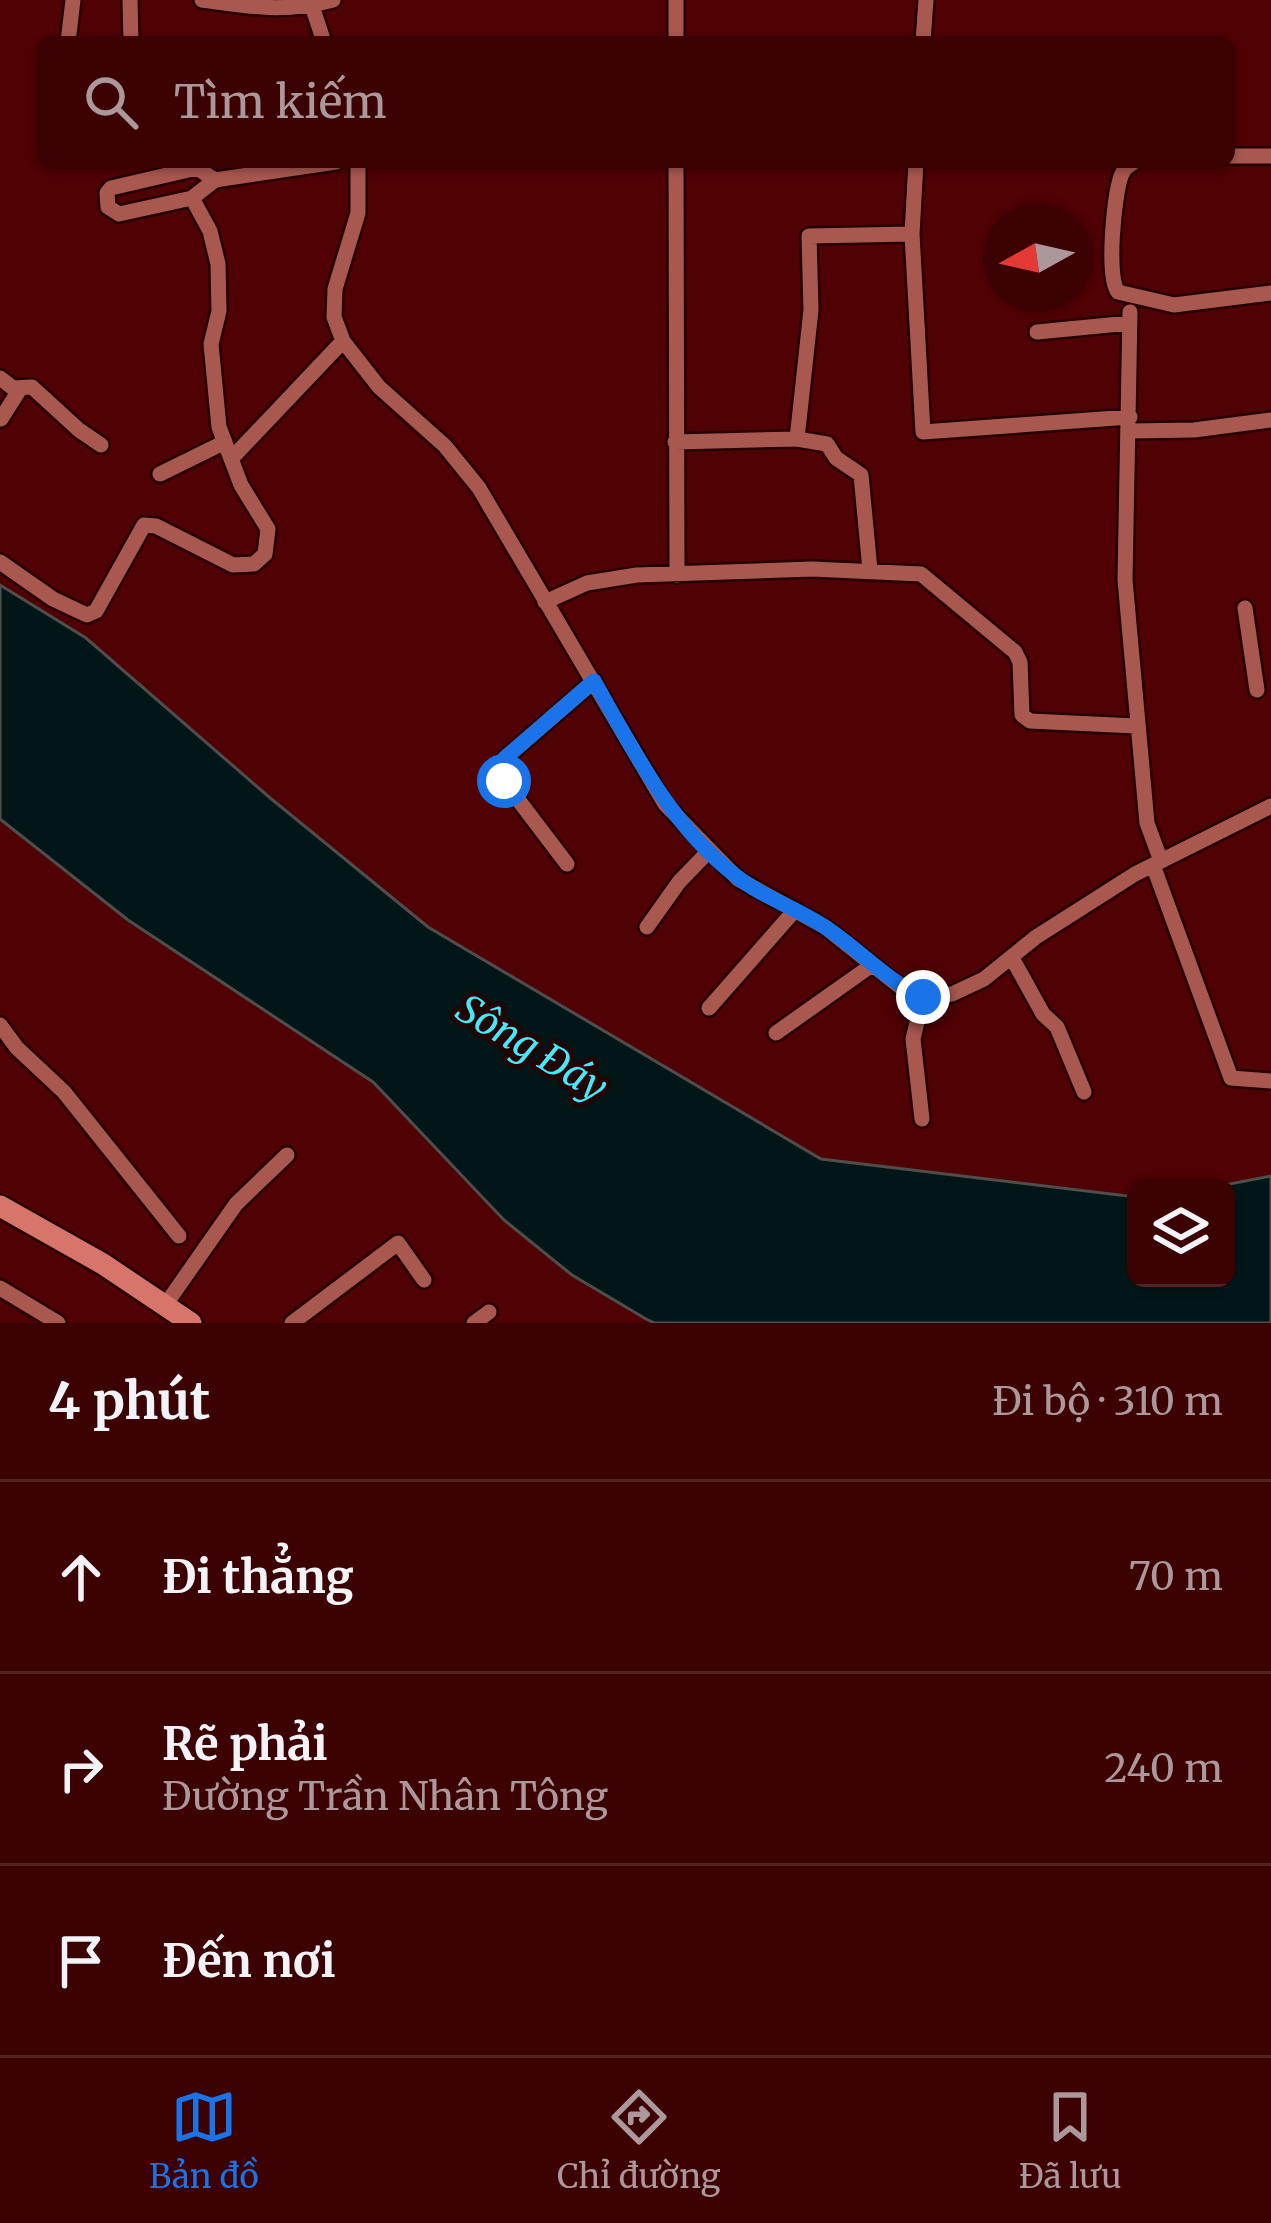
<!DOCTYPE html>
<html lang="vi">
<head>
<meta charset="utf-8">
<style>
  body { margin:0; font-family:Merriweather,serif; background:#420b0d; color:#f1f3f6 }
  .controls { position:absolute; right:36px; bottom:36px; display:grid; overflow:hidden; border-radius:18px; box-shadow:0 3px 9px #0004 }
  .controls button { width:108px; height:108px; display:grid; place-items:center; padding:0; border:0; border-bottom:3px solid #542325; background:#3b0103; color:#f1f3f6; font:60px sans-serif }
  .compass { position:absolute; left:983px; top:204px; width:108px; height:108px; border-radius:50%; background:#3b0103; box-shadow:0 3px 9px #0004; rotate:262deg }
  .stop { position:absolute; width:36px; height:36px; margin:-27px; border:9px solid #1a73e8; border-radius:50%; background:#fff }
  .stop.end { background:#1a73e8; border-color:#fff; box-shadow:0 3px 12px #0008 }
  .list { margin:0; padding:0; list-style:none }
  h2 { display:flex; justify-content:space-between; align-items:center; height:156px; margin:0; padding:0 48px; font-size:51px }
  h2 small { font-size:39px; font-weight:400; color:#ac979a }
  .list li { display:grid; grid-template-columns:78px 1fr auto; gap:36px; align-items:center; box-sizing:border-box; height:192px; padding:0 48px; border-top:3px solid #542325 }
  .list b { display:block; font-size:45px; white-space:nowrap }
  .list p { margin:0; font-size:39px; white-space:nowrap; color:#ac979a }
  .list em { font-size:39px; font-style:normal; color:#ac979a }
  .icon { flex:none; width:66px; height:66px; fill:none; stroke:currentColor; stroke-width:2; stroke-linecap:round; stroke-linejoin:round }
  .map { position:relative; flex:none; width:1271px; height:1323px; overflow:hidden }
  .search { position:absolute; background:#3b0103; box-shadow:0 3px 9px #0004; left:36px; right:36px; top:36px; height:132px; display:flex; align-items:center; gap:30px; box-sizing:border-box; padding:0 42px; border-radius:18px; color:#ac979a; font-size:45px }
  .sheet { height:732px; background:#3b0103 }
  nav { display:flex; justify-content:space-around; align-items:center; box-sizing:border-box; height:168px; border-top:3px solid #542325; background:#3b0103; font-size:33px; color:#ac979a }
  nav a { display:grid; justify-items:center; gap:6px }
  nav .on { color:#1a73e8 }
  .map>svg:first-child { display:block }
  .water { fill:#021618; stroke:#4e4e4d; stroke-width:3 }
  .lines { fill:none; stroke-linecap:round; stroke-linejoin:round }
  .minor-casing { stroke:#250101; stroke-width:20 }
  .major-casing { stroke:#250101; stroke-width:26 }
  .minor { stroke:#a95850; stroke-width:15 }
  .major { stroke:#d8756b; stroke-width:21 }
  .route { stroke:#1a73e8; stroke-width:15 }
  .labels { text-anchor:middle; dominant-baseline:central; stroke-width:10; stroke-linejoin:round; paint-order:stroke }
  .water-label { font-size:39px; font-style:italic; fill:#44e9fd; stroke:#220403 }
</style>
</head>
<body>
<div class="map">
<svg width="1271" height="1323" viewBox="0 0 1271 1323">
  <rect width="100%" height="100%" fill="#4f0104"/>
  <path class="water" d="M0 585 86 638 269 797 428 927 821 1159 1136 1197V1278H1226V1188H1209L1271 1176V1323H655L646 1319 572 1275 504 1220 373 1082 128 920 0 819Z"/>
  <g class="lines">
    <defs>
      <path id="minor" d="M130 0 131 42
        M202 0C249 7 287 13 333 0
        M310 0 324 42
        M676 0V42
        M68 42 73 0
        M923 42 926 0
        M1229 156H1271
        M358 162V213L335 289 334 317 343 341 379 387 445 446 479 488 665 804 738 879 825 927 899 986 923 997 952 994 984 979 1036 937 1135 874 1271 806
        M676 162 677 575
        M916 162 912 234 923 432 1130 417
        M1134 162C1126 168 1125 167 1121 176 1114 197 1106 277 1118 292L1174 305 1271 293
        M215 180 192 198 119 214 108 207 107 193 111 188 197 168 215 180 336 162
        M1130 312 1125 580 1147 823 1161 861
        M1037 332 1130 323
        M0 378 13 388 32 387 79 430 101 445
        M1 419 20 389
        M1130 431 1194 430 1271 420
        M797 439 827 444 836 458 861 475 870 570
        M675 442 797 439 811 310 809 236 912 234
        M232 458 343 341
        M160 474 225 442
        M0 562 53 599 87 615 96 611 144 525 156 526 233 565 254 564 265 554 268 529 241 485 219 427 211 344 219 311 218 264 210 231 192 198
        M545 602 587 583 637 575 812 569 921 574 1015 652 1020 662 1022 715 1030 721 1136 726
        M1245 608 1257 690
        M567 864 504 781 501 770 505 758 594 681
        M1153 865 1231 1078 1271 1081
        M647 927 679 882 708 852
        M1012 958 1043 1014 1057 1027 1084 1092
        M709 1008 795 910
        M0 1025 17 1048 64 1092 179 1236
        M776 1033 872 965
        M922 1119 913 1039 923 997
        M0 1288 58 1323
        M166 1304 236 1204 287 1155
        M292 1323 398 1243 424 1280
        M474 1323 489 1312"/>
      <path id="major" d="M0 1206 103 1264 191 1323"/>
    </defs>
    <use href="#minor" class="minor-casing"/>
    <use href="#major" class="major-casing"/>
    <use href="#minor" class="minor"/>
    <use href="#major" class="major"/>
  </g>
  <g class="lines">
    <path class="route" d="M504 781 500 770 505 758 594 681C634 751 670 825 736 876 762 897 797 908 825 927 859 949 885 980 923 997"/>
  </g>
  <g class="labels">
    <g class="water-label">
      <text transform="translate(532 1048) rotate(31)">Sông Đáy</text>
    </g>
  </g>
</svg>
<div class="controls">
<button><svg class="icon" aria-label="layers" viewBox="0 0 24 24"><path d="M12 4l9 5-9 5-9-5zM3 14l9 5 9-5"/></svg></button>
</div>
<svg class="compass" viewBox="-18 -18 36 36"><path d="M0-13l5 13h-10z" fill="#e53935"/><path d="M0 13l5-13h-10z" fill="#ac979a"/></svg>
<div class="stop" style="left:504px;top:781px"></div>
<div class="stop end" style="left:923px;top:997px"></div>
<div class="search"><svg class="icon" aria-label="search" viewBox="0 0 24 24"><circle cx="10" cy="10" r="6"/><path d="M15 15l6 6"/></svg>Tìm kiếm</div>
</div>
<section class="sheet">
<h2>4 phút<small>Đi bộ · 310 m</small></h2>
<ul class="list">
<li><svg class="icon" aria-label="ahead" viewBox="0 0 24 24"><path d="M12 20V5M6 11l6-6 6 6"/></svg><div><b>Đi thẳng</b></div><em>70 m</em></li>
<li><svg class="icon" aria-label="right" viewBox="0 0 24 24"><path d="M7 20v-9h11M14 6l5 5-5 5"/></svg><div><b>Rẽ phải</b><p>Đường Trần Nhân Tông</p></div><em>240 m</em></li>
<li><svg class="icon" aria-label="arrive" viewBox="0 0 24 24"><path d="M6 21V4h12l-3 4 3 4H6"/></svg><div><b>Đến nơi</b></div></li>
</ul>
</section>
<nav>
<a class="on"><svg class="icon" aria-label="map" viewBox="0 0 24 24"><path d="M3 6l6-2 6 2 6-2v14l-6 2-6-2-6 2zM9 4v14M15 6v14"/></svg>Bản đồ</a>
<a><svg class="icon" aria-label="directions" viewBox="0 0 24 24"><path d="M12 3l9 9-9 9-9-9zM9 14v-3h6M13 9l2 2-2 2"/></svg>Chỉ đường</a>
<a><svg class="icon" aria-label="saved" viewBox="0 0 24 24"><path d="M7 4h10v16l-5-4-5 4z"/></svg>Đã lưu</a>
</nav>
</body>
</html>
